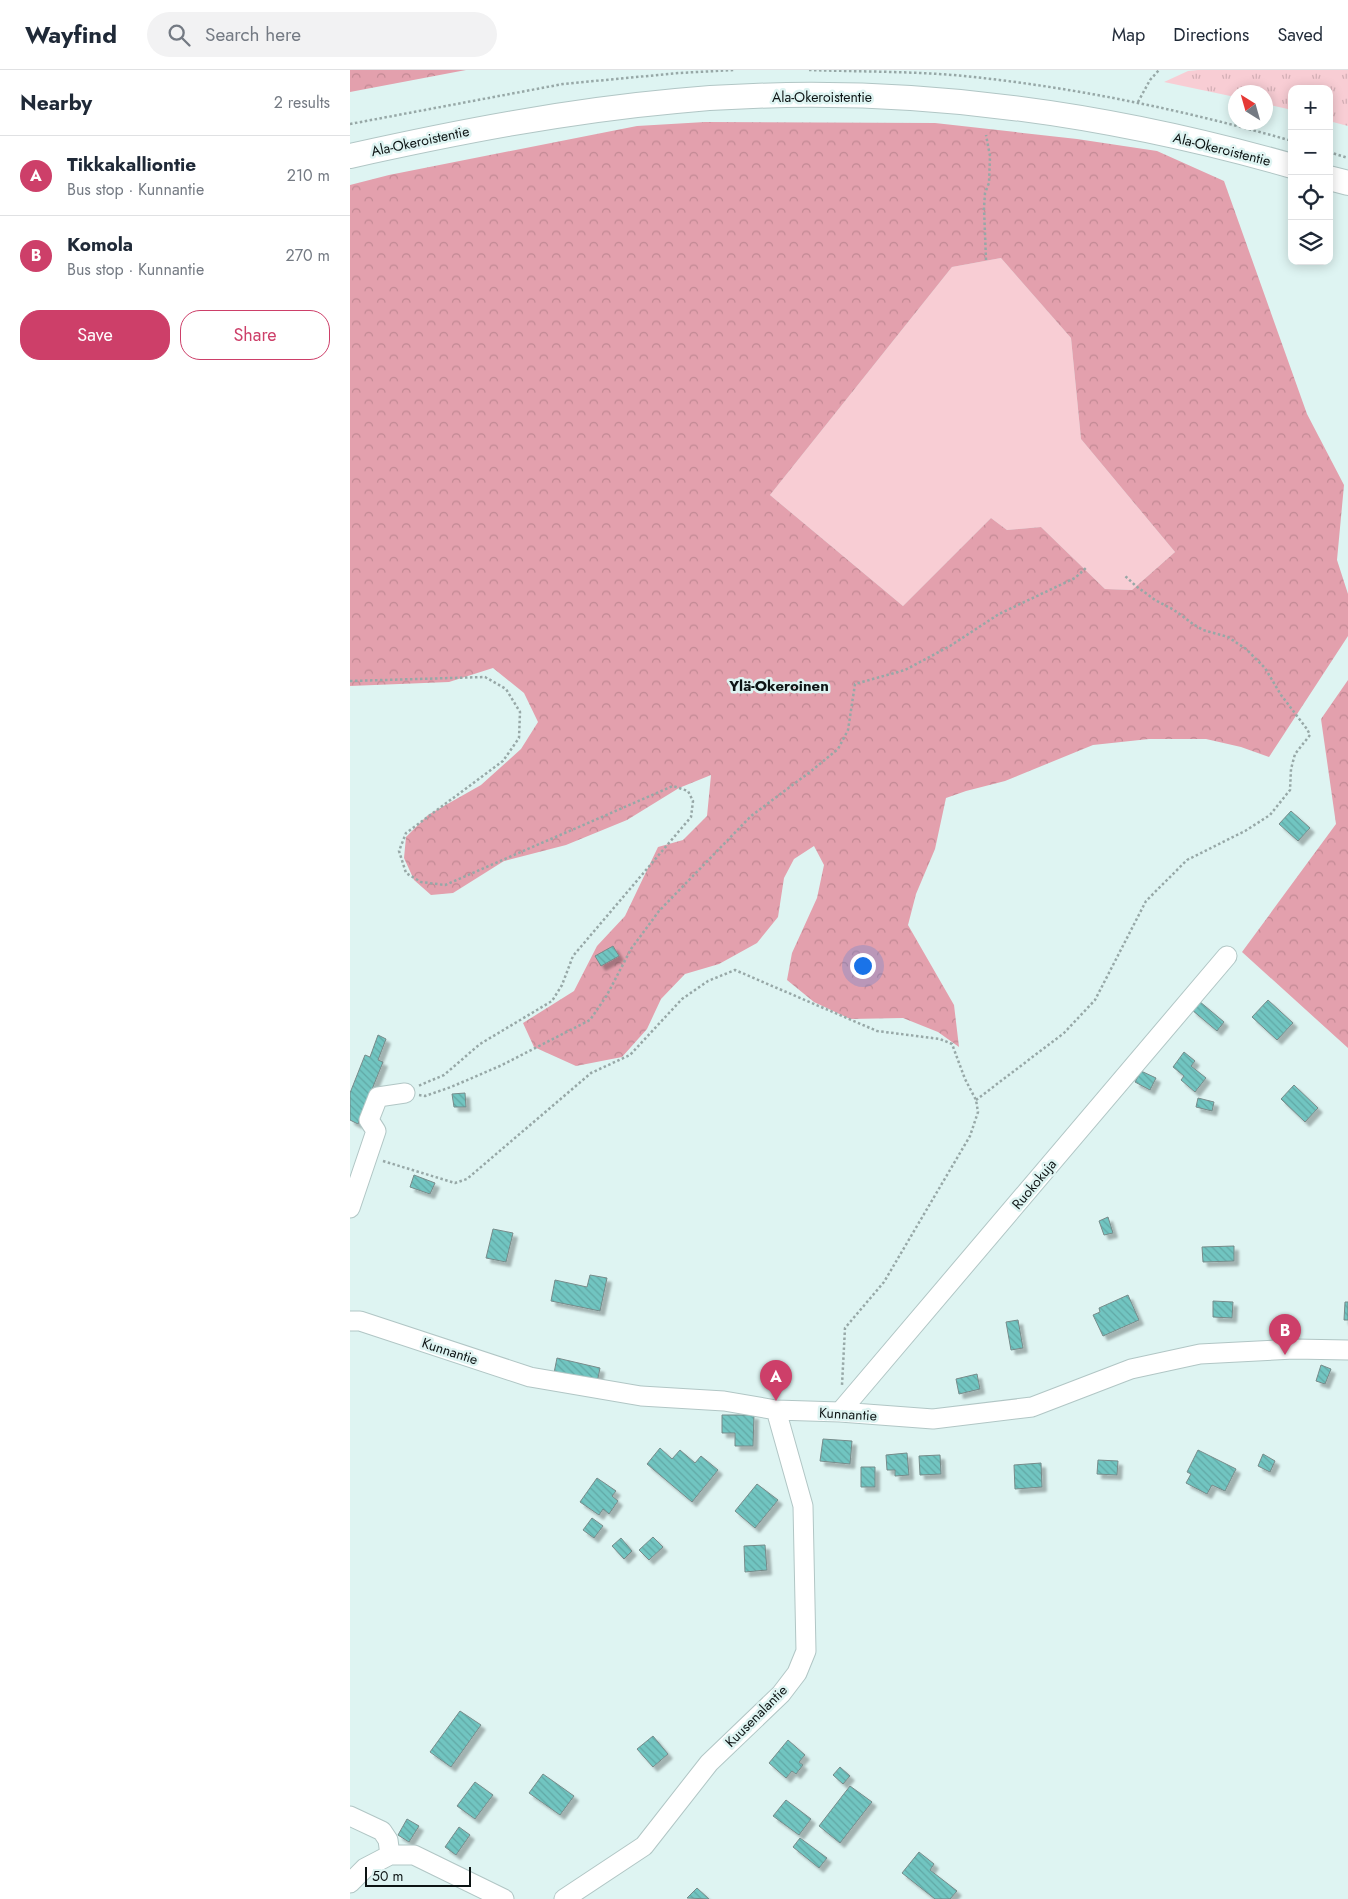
<!DOCTYPE html>
<html lang="en">
<head>
<meta charset="utf-8">
<style>
  body { margin:0; font-family:Jost,sans-serif; background:#f2f2f3; color:#1f2937 }
  .controls { position:absolute; right:15px; top:15px; display:grid; overflow:hidden; border-radius:10px; box-shadow:0 2px 12px #0003 }
  .controls button { width:45px; height:45px; display:grid; place-items:center; padding:0; border:0; border-bottom:1px solid #e0e1e3; background:#fff; color:#1f2937; font:25px sans-serif }
  .compass { position:absolute; left:878px; top:15px; width:45px; height:45px; border-radius:50%; background:#fff; box-shadow:0 2px 12px #0003; rotate:323deg }
  .scale { position:absolute; left:15px; bottom:12px; width:106px; box-sizing:border-box; padding-left:5px; border:2px solid #0d1414; border-top:0; font-size:14px; line-height:18px; white-space:nowrap; color:#0d1414; -webkit-text-stroke:4px #def4f2; paint-order:stroke }
  .you { position:absolute; left:512px; top:895px; width:18px; height:18px; margin:-12px; border:4px solid #fff; border-radius:50%; background:#1a73e8; box-shadow:0 0 0 8px #1a73e833 }
  .badge { display:grid; place-items:center; width:32px; height:32px; border-radius:50%; background:#cd3f69; color:#fff; font-size:16px; font-weight:700 }
  .pin { position:absolute; translate:-50% -41px; filter:drop-shadow(0 1px 2px #0008) }
  .pin::after { content:''; position:absolute; top:26px; width:18px; height:15px; background:inherit; clip-path:polygon(0 0,100% 0,50% 100%) }
  .list { margin:0; padding:0; list-style:none }
  h2 { display:flex; justify-content:space-between; align-items:center; height:65px; margin:0; padding:0 20px; font-size:21px }
  h2 small { font-size:16px; font-weight:400; color:#747a83 }
  .list li { display:grid; grid-template-columns:32px 1fr auto; gap:15px; align-items:center; box-sizing:border-box; height:80px; padding:0 20px; border-top:1px solid #e0e1e3 }
  .list b { display:block; font-size:19px; white-space:nowrap }
  .list p { margin:0; font-size:16px; white-space:nowrap; color:#747a83 }
  .list em { font-size:16px; font-style:normal; color:#747a83 }
  .actions { display:flex; gap:10px; padding:15px 20px }
  .actions a { flex:1; padding:11px 0; border:1px solid #cd3f69; border-radius:20px; text-align:center; font-size:18px; color:#cd3f69 }
  .actions .main { background:#cd3f69; color:#fff }
  .icon { flex:none; width:28px; height:28px; fill:none; stroke:currentColor; stroke-width:2; stroke-linecap:round; stroke-linejoin:round }
  .map { position:relative; flex:none; width:998px; height:1829px; overflow:hidden }
  header { display:flex; align-items:center; gap:30px; box-sizing:border-box; height:70px; padding:0 25px; background:#fff; border-bottom:1px solid #e0e1e3 }
  header strong { font-size:24px }
  nav { display:flex; gap:28px; margin-inline-start:auto; font-size:18px }
  .search { width:350px; height:45px; background:#f2f2f3; display:flex; align-items:center; gap:12px; box-sizing:border-box; padding:0 18px; border-radius:28px; color:#747a83; font-size:19px }
  main { display:flex }
  aside { flex:1; background:#fff }
  .map>svg:first-child { display:block }
  .grass { fill:#f8cdd4 }
  .forest { fill:url(#forest-crowns); fill-rule:evenodd }
  .park { fill:url(#park-tufts) }
  .building { fill:url(#building-back-hatch); stroke:#778b8a; filter:url(#shadow) }
  .lines { fill:none; stroke-linecap:round; stroke-linejoin:round }
  .minor-casing { stroke:#b1c6c5; stroke-width:21 }
  .major-casing { stroke:#b1c6c5; stroke-width:26 }
  .path { stroke:#97a8a7; stroke-width:2.5; stroke-dasharray:2.5 2.5; stroke-linecap:butt }
  .minor { stroke:#fff; stroke-width:19 }
  .major { stroke:#fff; stroke-width:24 }
  .labels { text-anchor:middle; dominant-baseline:central; stroke-width:5; stroke-linejoin:round; paint-order:stroke }
  .street-label { font-size:14px; fill:#0d1414; stroke:#def4f2 }
  .neighbourhood-label { font-size:15px; font-weight:bold; fill:#0d1414; stroke:#def4f2 }
</style>
</head>
<body>
<header>
<strong>Wayfind</strong>
<div class="search"><svg class="icon" aria-label="search" viewBox="0 0 24 24"><circle cx="10" cy="10" r="6"/><path d="M15 15l6 6"/></svg>Search here</div>
<nav><a>Map</a><a>Directions</a><a>Saved</a></nav>
</header>
<main>
<aside>
<h2>Nearby<small>2 results</small></h2>
<ul class="list">
<li><span class="badge">A</span><div><b>Tikkakalliontie</b><p>Bus stop · Kunnantie</p></div><em>210 m</em></li>
<li><span class="badge">B</span><div><b>Komola</b><p>Bus stop · Kunnantie</p></div><em>270 m</em></li>
</ul>
<div class="actions"><a class="main">Save</a><a>Share</a></div>
</aside>
<div class="map">
<svg width="998" height="1829" viewBox="0 0 998 1829">
  <defs>
    <pattern id="forest-crowns" width="20" height="18" patternUnits="userSpaceOnUse" patternTransform="scale(1.25)"><rect width="20" height="18" fill="#e3a0ad"/><path d="M2 6a3 3 0 1 1 6 0M12 15a3 3 0 1 1 6 0" fill="none" stroke="#c28994"/></pattern>
    <pattern id="park-tufts" width="24" height="20" patternUnits="userSpaceOnUse" patternTransform="scale(1.25)"><rect width="24" height="20" fill="#f8cdd4"/><path d="M3 7l-1-3M5 7V3M7 7l1-3M15 17l-1-3M17 17v-4M19 17l1-3" fill="none" stroke="#d3afb5"/></pattern>
    <pattern id="building-back-hatch" width="6" height="6" patternUnits="userSpaceOnUse" patternTransform="scale(1.25)"><rect width="6" height="6" fill="#71c5c1"/><path d="M-1 5l2 2M0 0l6 6M5-1l2 2" fill="none" stroke="#61a8a5"/></pattern>
    <filter id="shadow"><feDropShadow dx="4.5" dy="4.5" stdDeviation="1" flood-color="#0004"/></filter>
  </defs>
  <rect width="100%" height="100%" fill="#def4f2"/>
  <path class="grass" d="M651 188 721 268 731 369 825 482 782 520 755 519 691 457 657 460 641 448 553 536 420 425 602 197Z"/>
  <path class="forest" d="M0 0H116L0 22Z
    M355 52 585 53 727 69 807 81 874 111 957 344 994 415 987 490 998 524V566L919 687 891 677 856 669H799L743 675 655 711 616 721 596 728 585 779 566 824 558 855 604 935 609 977 588 962 553 948 500 949 464 932 437 910 442 883 467 828 474 795 464 776 444 789 434 808 428 847 407 873 369 894 335 904 311 929 297 959 272 987 226 996 184 977 173 953 224 921 247 876 275 846 308 777 333 770 357 746 361 705 329 718 277 750 216 775 154 791 103 823 81 825 64 810 54 788 56 767 78 745 131 715 171 679 188 652 174 623 143 598 99 612 0 616V115L39 105 287 56ZM651 188 721 268 731 369 825 482 782 520 755 519 691 457 657 460 641 448 553 536 420 425 602 197Z
    M998 610V978L892 882 986 754 971 649Z"/>
  <path class="park" d="M848 0H998V56L979 51V19H942V40L916 34V22H886L885 27 814 12 838 1Z"/>
  <path class="building" d="M941 741 960 758 948 771 929 754Z
    M263 876 269 886 251 896 245 886Z
    M918 930 943 953 927 970 902 947Z
    M849 931 874 952 867 961 842 940Z
    M28 965 36 969 28 990 33 992 8 1054 0 1050V1023L15 985 20 987Z
    M834 982 845 991 841 996 856 1008 845 1022 831 1010 834 1006 823 997Z
    M791 1001 806 1008 800 1020 785 1012Z
    M944 1015 968 1038 955 1052 931 1029Z
    M115 1023 116 1037H104L102 1024Z
    M848 1028 864 1032 862 1041 846 1037Z
    M64 1105 85 1113 80 1124 60 1117Z
    M758 1147 763 1163 754 1165 749 1151Z
    M143 1159 163 1163 156 1192 136 1188Z
    M884 1176V1191L853 1192 852 1177Z
    M240 1205 257 1208 250 1241 201 1231 205 1210 237 1217Z
    M778 1225 789 1250 753 1266 743 1245 750 1242 749 1238Z
    M863 1231 883 1232 882 1248 863 1247Z
    M995 1232H998V1250H994Z
    M668 1250 673 1278 661 1280 656 1252Z
    M207 1288 250 1298 247 1313 204 1303Z
    M971 1295 981 1299 975 1314 966 1311Z
    M627 1304 630 1319 609 1324 606 1309Z
    M372 1345H404L403 1376H385V1363H372Z
    M473 1369 502 1371 500 1394 470 1391Z
    M310 1378 322 1389 330 1380 345 1393 351 1386 368 1400 342 1432 297 1394Z
    M848 1380 886 1399 875 1421 862 1415 857 1424 836 1413 841 1404 837 1402Z
    M557 1383 559 1405 545 1406V1400H537L536 1385Z
    M913 1384 925 1391 920 1402 908 1396Z
    M590 1385 591 1404 570 1405 569 1386Z
    M748 1390 768 1391 767 1405 747 1404Z
    M691 1393 692 1417 665 1419 664 1395Z
    M511 1397H525V1417H511Z
    M247 1408 266 1421 262 1426 268 1431 259 1444 253 1439 249 1445 230 1432Z
    M407 1414 428 1430 405 1458 385 1441Z
    M242 1448 253 1456 244 1468 233 1460Z
    M303 1467 313 1477 299 1490 289 1480Z
    M271 1468 282 1481 274 1489 262 1476Z
    M415 1475 417 1500 395 1502 394 1476Z
    M110 1641 131 1655 101 1697 80 1682Z
    M303 1666 318 1684 303 1697 287 1679Z
    M438 1670 455 1685 449 1692 453 1695 446 1704 442 1701 436 1708 419 1693Z
    M490 1697 500 1706 493 1714 483 1705Z
    M193 1704 224 1726 210 1745 179 1723Z
    M125 1712 143 1725 125 1749 107 1736Z
    M500 1716 522 1732 490 1773 469 1756Z
    M436 1730 461 1749 449 1765 423 1746Z
    M57 1749 69 1756 59 1772 48 1765Z
    M109 1757 120 1765 106 1785 95 1777Z
    M450 1768 477 1788 469 1798 443 1777Z
    M569 1782 584 1794 580 1800 607 1821 600 1829H585L552 1803Z
    M347 1818 359 1829 337 1828Z"/>
  <g class="lines">
    <defs>
      <path id="minor" d="M0 1138 26 1061 19 1050 28 1027 55 1023
        M0 1251H10L180 1307 291 1326 374 1331 426 1340 490 1342 583 1349 682 1337 781 1299 850 1284 944 1279 998 1280
        M490 1342 877 886
        M0 1746 32 1761 38 1770 40 1785
        M0 1813 15 1798 40 1785H64L154 1829
        M214 1829 294 1776 359 1693 431 1624 447 1603 456 1581 453 1436 426 1340"/>
      <path id="major" d="M0 86C108 62 216 41 326 31 533 12 743 39 942 96
        M979 108 998 113"/>
    </defs>
    <use href="#minor" class="minor-casing"/>
    <use href="#major" class="major-casing"/>
    <path class="path" d="M459 0C517 2 576 1 633 8 738 20 841 42 942 71
      M788 32 800 10 809 0
      M0 54 213 14 329 3 384 0
      M979 82 998 88
      M636 190 634 138 635 123 639 113 640 86 636 65
      M0 611 135 607 156 619 170 642 169 668 153 691 56 763 49 781 56 803 71 812 95 815 323 716 338 721 343 731 341 747 223 886 212 915 202 931 130 974 94 1005 68 1016
      M69 1025 75 1026 101 1017 150 996 240 950 257 925 281 879 309 841 401 746 460 702 488 679 498 660 505 614 555 600 600 576 649 544 725 508 737 497
      M626 1030 714 963 745 930 796 831 837 790 895 761 920 745 940 720 941 699 945 684 960 665 957 659 931 625 915 598 896 579 878 567 853 560 843 554 824 540 805 530 786 516 774 505
      M33 1091 105 1113 117 1109 241 1003 280 985 332 929 358 911 385 900 527 961 590 969 602 974 615 1009 626 1030 628 1042 620 1066 534 1212 495 1258 492 1315"/>
    <use href="#minor" class="minor"/>
    <use href="#major" class="major"/>
  </g>
  <g class="labels">
    <g class="street-label">
      <text x="472" y="27">Ala-Okeroistentie</text>
      <text transform="translate(70 71) rotate(-12)">Ala-Okeroistentie</text>
      <text transform="translate(872 79) rotate(14)">Ala-Okeroistentie</text>
      <text transform="translate(684 1114) rotate(-50)">Ruokokuja</text>
      <text transform="translate(100 1281) rotate(18)">Kunnantie</text>
      <text transform="translate(498 1344) rotate(3)">Kunnantie</text>
      <text transform="translate(406 1646) rotate(-45)">Kuusenalantie</text>
    </g>
    <g class="neighbourhood-label">
      <text x="429" y="616">Ylä-Okeroinen</text>
    </g>
  </g>
</svg>
<div class="controls">
<button>+</button>
<button>−</button>
<button><svg class="icon" aria-label="locate" viewBox="0 0 24 24"><circle cx="12" cy="12" r="6"/><path d="M12 2v4M12 18v4M2 12h4M18 12h4"/></svg></button>
<button><svg class="icon" aria-label="layers" viewBox="0 0 24 24"><path d="M12 4l9 5-9 5-9-5zM3 14l9 5 9-5"/></svg></button>
</div>
<svg class="compass" viewBox="-18 -18 36 36"><path d="M0-13l5 13h-10z" fill="#e53935"/><path d="M0 13l5-13h-10z" fill="#747a83"/></svg>
<div class="scale">50 m</div>
<div class="you"></div>
<div class="pin badge" style="left:426px;top:1331px">A</div>
<div class="pin badge" style="left:935px;top:1285px">B</div>
</div>
</main>
</body>
</html>
